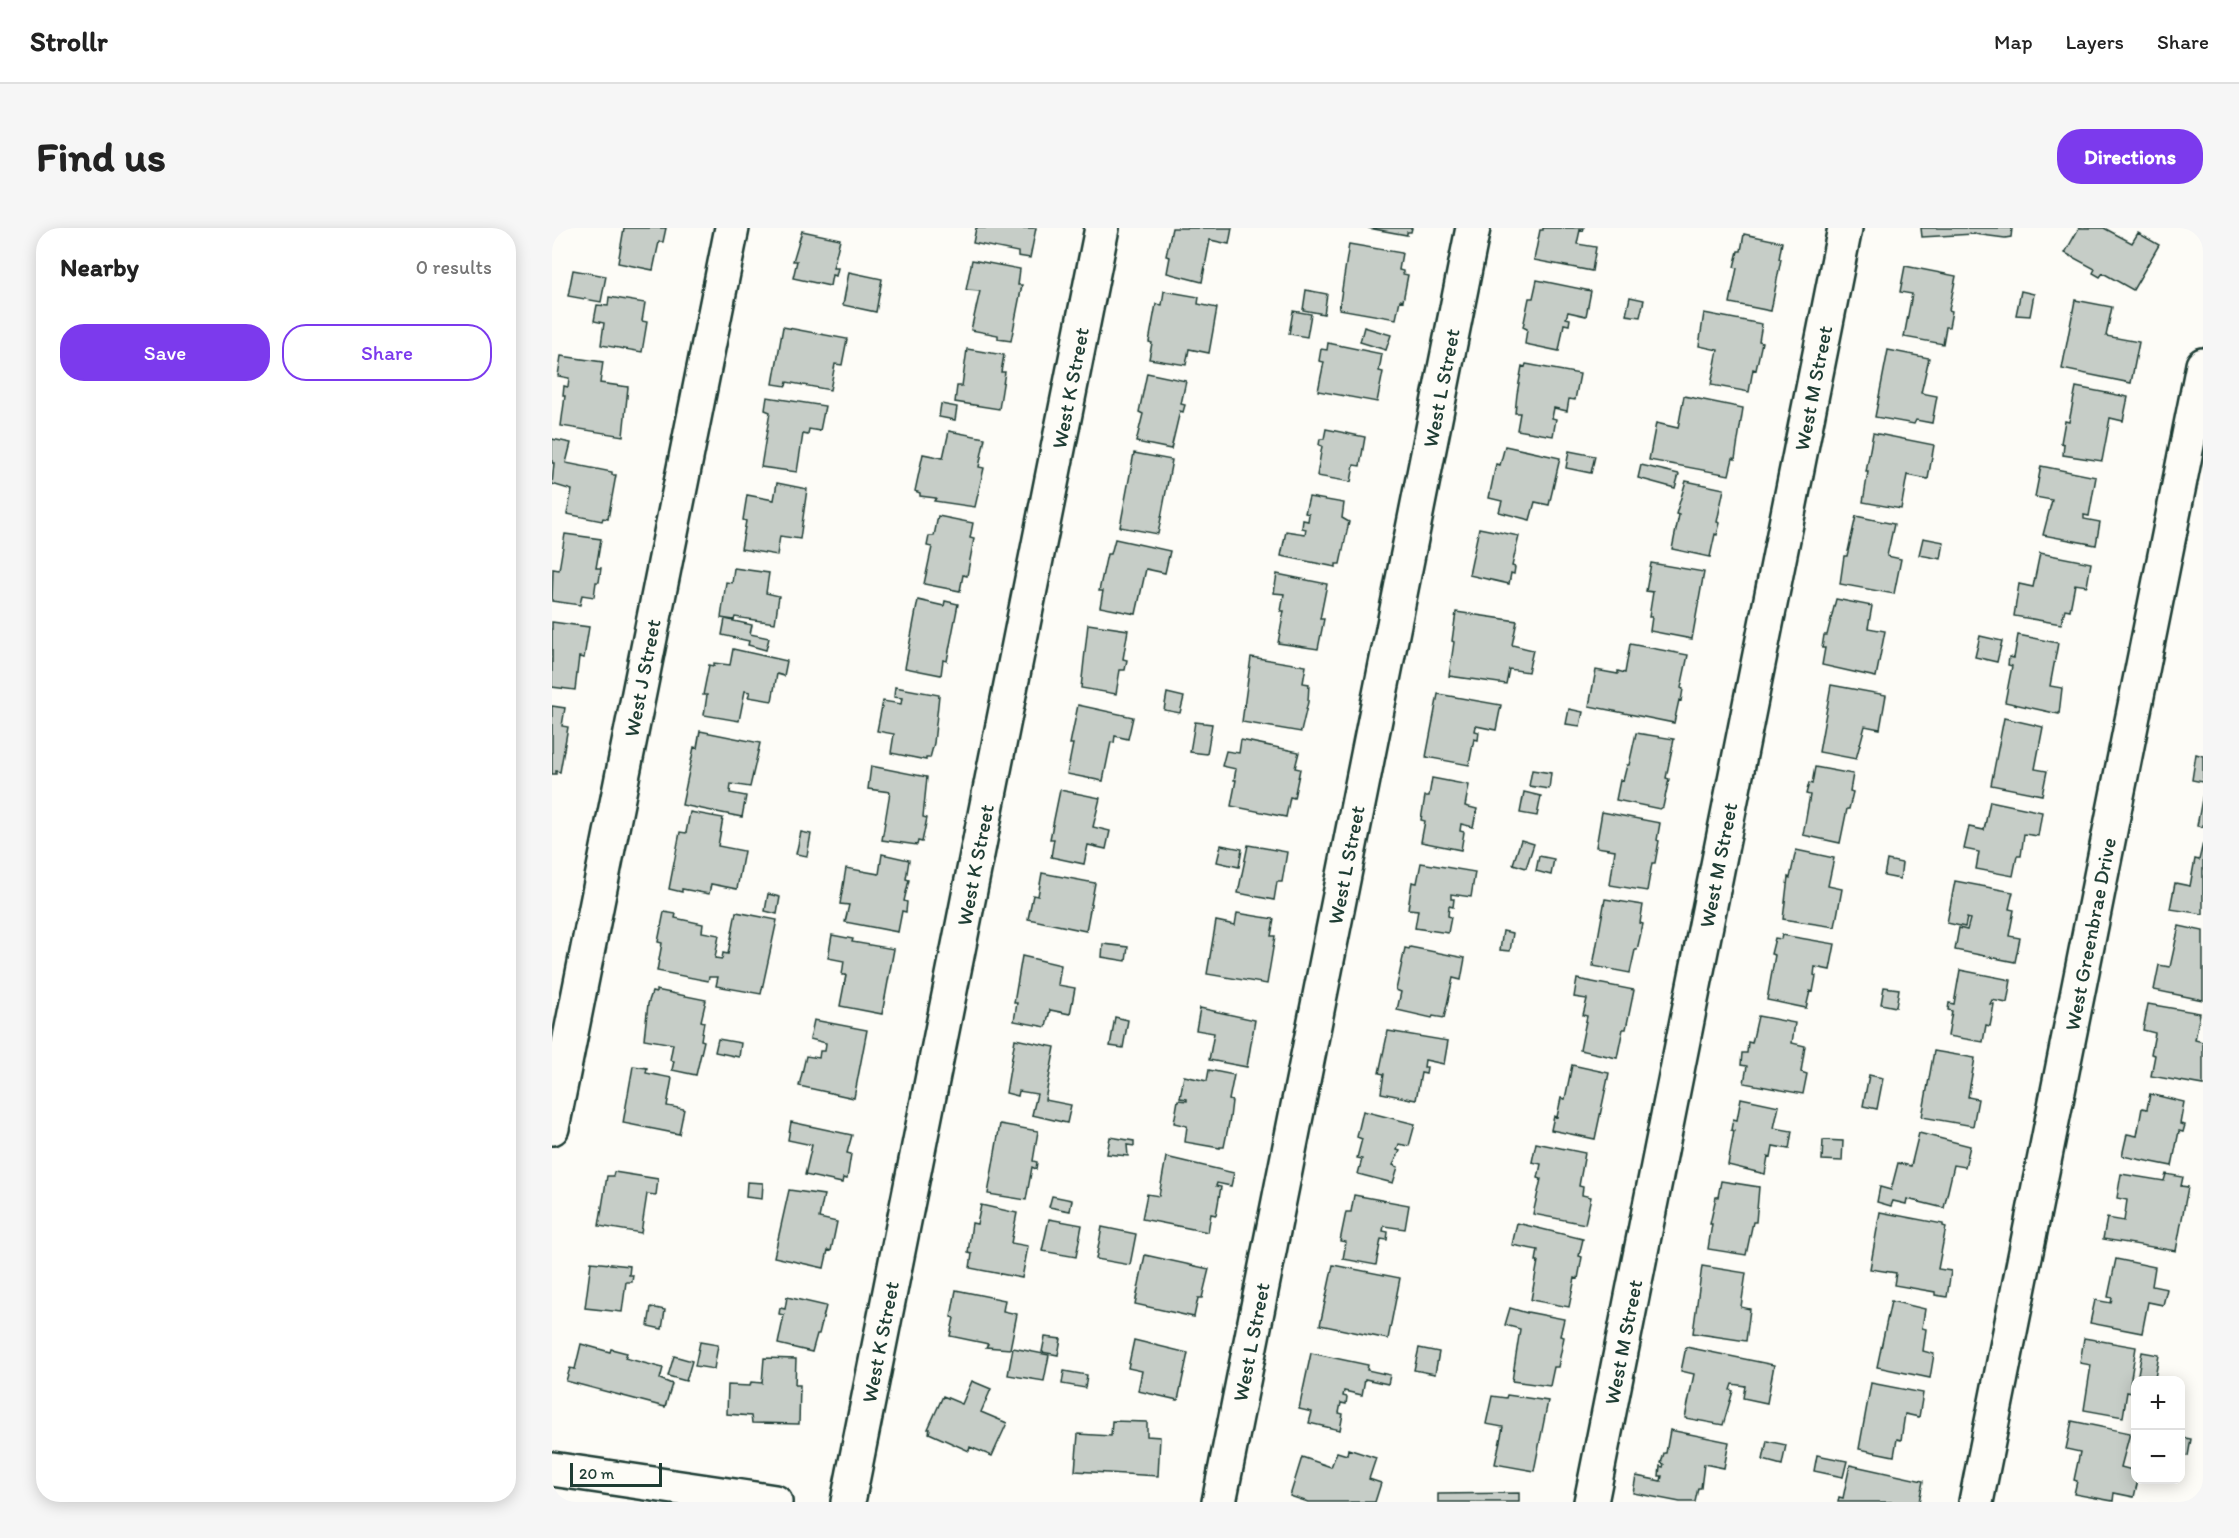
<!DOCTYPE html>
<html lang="en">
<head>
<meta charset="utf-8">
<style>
  body { margin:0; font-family:Itim,sans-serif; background:#f6f6f6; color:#222 }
  .controls { position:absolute; right:18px; bottom:18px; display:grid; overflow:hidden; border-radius:12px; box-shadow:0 3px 15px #0003 }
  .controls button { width:54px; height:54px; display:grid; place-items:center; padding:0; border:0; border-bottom:2px solid #e0e0e0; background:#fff; color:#222; font:30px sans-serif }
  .scale { position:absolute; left:18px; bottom:15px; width:92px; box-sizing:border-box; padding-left:6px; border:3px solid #1f3d34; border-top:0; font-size:16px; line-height:21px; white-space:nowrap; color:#1f3d34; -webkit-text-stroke:4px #fdfcf7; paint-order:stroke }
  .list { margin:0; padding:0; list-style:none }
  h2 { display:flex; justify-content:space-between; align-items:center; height:78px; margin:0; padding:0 24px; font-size:26px }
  h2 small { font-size:20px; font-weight:400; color:#767676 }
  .actions { display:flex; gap:12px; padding:18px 24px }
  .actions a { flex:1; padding:14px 0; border:2px solid #7c3aed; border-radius:24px; text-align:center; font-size:21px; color:#7c3aed }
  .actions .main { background:#7c3aed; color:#fff }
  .map { position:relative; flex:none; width:1651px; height:1274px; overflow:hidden; border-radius:24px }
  header { display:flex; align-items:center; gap:36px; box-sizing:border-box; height:84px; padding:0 30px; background:#fff; border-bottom:2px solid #e0e0e0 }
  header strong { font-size:28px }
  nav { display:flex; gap:33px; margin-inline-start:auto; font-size:21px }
  .intro { display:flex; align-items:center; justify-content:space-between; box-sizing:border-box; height:144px; padding:0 36px }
  h1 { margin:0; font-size:42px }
  .button { padding:15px 27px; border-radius:24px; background:#7c3aed; color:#fff; font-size:21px; font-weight:700 }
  main { display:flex; gap:36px; padding:0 36px }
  aside { flex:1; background:#fff; border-radius:24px; box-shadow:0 3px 15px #0003 }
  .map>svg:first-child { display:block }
  .building { fill:#c6cdc7; stroke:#1f3d34; stroke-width:1.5 }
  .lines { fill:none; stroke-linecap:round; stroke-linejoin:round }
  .minor-casing { stroke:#1f3d34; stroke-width:38 }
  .tertiary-casing { stroke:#1f3d34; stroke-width:38 }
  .minor { stroke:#fdfcf7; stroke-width:33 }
  .tertiary { stroke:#fdfcf7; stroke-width:33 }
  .labels { text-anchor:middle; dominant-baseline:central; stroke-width:4.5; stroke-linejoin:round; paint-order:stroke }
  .street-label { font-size:21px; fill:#1f3d34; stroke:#fdfcf7 }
</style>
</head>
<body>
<header>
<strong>Strollr</strong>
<nav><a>Map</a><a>Layers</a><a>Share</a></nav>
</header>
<div class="intro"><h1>Find us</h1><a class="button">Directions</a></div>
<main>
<aside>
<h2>Nearby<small>0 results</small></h2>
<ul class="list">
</ul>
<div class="actions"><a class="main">Save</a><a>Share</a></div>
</aside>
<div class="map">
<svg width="1651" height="1274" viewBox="0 0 1651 1274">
  <rect width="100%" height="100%" fill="#fdfcf7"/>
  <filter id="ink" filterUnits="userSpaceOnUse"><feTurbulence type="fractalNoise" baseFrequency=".0167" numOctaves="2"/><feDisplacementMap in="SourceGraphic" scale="12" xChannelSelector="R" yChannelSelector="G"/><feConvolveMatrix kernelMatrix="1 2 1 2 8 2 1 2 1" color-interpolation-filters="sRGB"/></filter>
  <g filter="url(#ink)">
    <path class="building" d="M72 0H114L111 14H107L101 42 66 35Z
      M424 0H484L478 30 466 28V24L421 15Z
      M620 0H680L677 16 658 12 650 54 615 45 618 29 614 28Z
      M816 0H860L859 4H855V7Z
      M991 0H1032L1031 3 1028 2 1025 16 1044 19 1040 43 982 32 988 2H991Z
      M1369 0H1460L1459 9 1453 10 1422 6 1370 9Z
      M1527 0H1552L1580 15 1586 5 1607 17 1581 62 1551 45 1548 49 1541 45 1543 41 1513 25Z
      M250 3 288 11 281 40H286L284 48 280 47 278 58 241 50 245 33H241Z
      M1192 6 1230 14 1227 31H1229L1219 83 1178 75 1185 40 1182 39 1186 23H1189Z
      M797 16 850 25 847 42 851 43V46L856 47 851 73 848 72 844 91 787 81Z
      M420 32 468 41 466 57H470L459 113 446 111V107L419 102 428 63 414 62Z
      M1353 38 1404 48 1397 82 1400 83 1397 99H1394L1391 116 1352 109 1360 66 1348 64Z
      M21 42 54 48 49 74 16 68Z
      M297 44 330 51 324 84 291 77Z
      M985 52 1039 63 1034 88 1016 84 1014 90 1018 91 1017 97 1012 96 1007 123 973 116 975 101 971 99 977 70H981Z
      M754 62 775 66 772 86 751 82Z
      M612 63 647 69 646 76 665 80 657 125 637 121 634 137 597 131 600 115 597 114 604 76 610 77Z
      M1469 63 1482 66 1478 88 1464 87Z
      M57 69 93 75 90 93 95 94 90 124 49 117 52 95 42 93 45 77 56 78Z
      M1078 69 1092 72 1088 89 1074 87Z
      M1523 72 1560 79 1554 108 1587 114 1579 155 1510 141Z
      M741 83 759 86 755 109 737 106Z
      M1152 85 1210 96 1207 113 1210 114 1204 142 1201 141 1197 164 1159 157 1166 122 1147 118Z
      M231 99 295 111 290 137 283 136 278 162 235 154 234 158 221 156Z
      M812 99 839 107 834 122 808 114Z
      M776 115 830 126 827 143 831 144 825 174 766 163 772 134 767 133 769 121 775 122Z
      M415 121 452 127 449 144H453L447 181 403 174 405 158H410Z
      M1336 122 1377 130 1369 165 1385 168 1380 195 1364 192 1362 196 1323 189Z
      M9 128 51 134 48 155 76 159 71 208 9 198 13 168H11L12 158 16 159 17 150 6 148Z
      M974 136 1028 146 1023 172 1017 171 1015 183 1002 180 1000 190 1004 191 1001 208 965 202 968 185H963L965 166 970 138 973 139Z
      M595 145 634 153 629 176 633 177 631 184 628 183 619 221 584 214 591 186 587 184Z
      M1524 159 1576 169 1571 193 1558 190 1550 233 1511 227 1512 216 1509 215 1513 193 1517 194Z
      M1132 168 1191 180 1183 231 1181 230 1177 247 1097 232 1104 195 1126 200Z
      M215 169 273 178 268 203 257 201 256 207 251 206 245 244 209 239 218 184 213 182Z
      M389 176 405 179 403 192 387 189Z
      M774 201 813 209 808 238 802 237 799 254 765 248 770 218 767 217 768 211H772Z
      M397 203 433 210 427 239 432 240 423 279 382 273 384 270 368 268V265L363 263 371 226 391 230Z
      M1321 205 1382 217 1376 251 1355 247 1349 281 1311 274 1316 244H1314Z
      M0 211 19 215 14 235 60 244V247H64L56 291 51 290 50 293 15 286 20 262 0 256 2 235H0Z
      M953 218 1008 230 997 277 983 274 978 292 947 284 950 273 937 270 944 236 948 237Z
      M1017 223 1043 228 1039 245 1014 240Z
      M582 225 620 232 606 306 568 299Z
      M1089 237 1127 246 1123 260 1086 250Z
      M1489 238 1544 249 1537 288 1532 287V291L1548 294 1544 317 1491 307 1500 272 1483 269Z
      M1134 253 1172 261 1165 294 1168 295 1165 307 1163 306 1158 329 1120 321 1127 287 1124 286Z
      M225 255 255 261 248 311 228 308 225 327 189 321 194 293 191 292 195 267 222 272Z
      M757 269 792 275 790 290 797 294 788 336H784V339L729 328 734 303 753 306 754 301 750 300 751 292 756 293 757 286 753 285Z
      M386 288 421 295 418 310 422 311 421 316 415 348 411 347 408 363 372 356 380 319 375 318 377 308H382Z
      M1304 288 1342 296 1335 328 1349 331 1342 366 1288 356 1292 328H1295Z
      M927 300 967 308 960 338 963 339 962 346 959 345 957 356 917 347Z
      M13 306 49 311 44 340H49L47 354H44L42 369 30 367 28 377 0 373 1 341 7 342Z
      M1371 310 1392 314 1389 331 1367 327Z
      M563 311 618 323 613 345 594 341 584 386 548 379 551 363H547L555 326H559Z
      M1488 325 1539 335 1535 358 1523 356 1518 382 1513 381 1509 396 1462 388 1467 356 1481 359Z
      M1099 335 1152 344 1140 411 1098 403 1100 389H1097L1101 364 1094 363Z
      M182 340 217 345 214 365 227 368 223 395 183 389 182 392 169 390 174 354 180 355Z
      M725 346 775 356 768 391H772L766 421 726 415 732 383H729L732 366 722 365Z
      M1284 371 1320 378 1316 400 1333 403 1324 449 1270 437 1273 420H1270L1272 407H1275Z
      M366 372 392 378 393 373 406 376 395 433 391 432 389 447 353 440Z
      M904 384 965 393 960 417 981 422 976 444 957 441 954 456 897 448 902 414 900 413Z
      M173 391 200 397 198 406 217 410 214 422 196 417 197 413 170 407Z
      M0 394 37 399 32 430 27 429 23 462 0 459Z
      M536 396 576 402 571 431 575 432 573 442H568L564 466 529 460Z
      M1466 407 1506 415 1498 458 1510 460 1507 486 1453 474 1460 438 1456 437 1457 429 1462 430Z
      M1428 408 1450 413 1445 434 1423 429Z
      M1078 416 1136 427 1129 460 1131 461 1129 473 1127 472 1122 495 1037 478 1044 442 1066 446V443L1073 445Z
      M181 421 235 433 232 448 225 446 220 473 196 469 198 464 193 463 187 493 152 487 155 467H151L157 437 162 438V435L178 437Z
      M699 429 754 438 751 455 757 456 756 474 749 504 690 494Z
      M1279 457 1334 467 1328 501 1313 498 1304 531 1267 524Z
      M343 459 387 467 382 515 378 530H374V532L339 525 342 506 325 503 331 473 349 476 350 470 342 469Z
      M615 465 632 469 628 485 612 482Z
      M886 466 949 477 944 502 924 498 923 503 927 504 926 512 922 511 917 537 874 529Z
      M526 477 581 489 576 511 563 508 562 515 559 514 551 553 515 546 521 516H518Z
      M0 478 13 480 10 498 16 499 8 544 4 543V546H0Z
      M1017 481 1031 484 1028 498 1014 496Z
      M1452 490 1491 499 1483 541 1495 543 1490 567 1439 557Z
      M643 494 660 496 655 526 638 524Z
      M148 503 208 515 198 559 179 556 178 565 194 568 190 589 130 577 142 519 145 520Z
      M1084 505 1122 511 1114 550 1117 551 1111 579 1108 581 1064 572 1068 552 1071 553 1075 537H1077Z
      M689 512 747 524 743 540 748 541 742 570 738 569 734 589 679 578 684 552H682L684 541 670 538 674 523 687 525Z
      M1644 526 1651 528V554L1640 552Z
      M319 538 375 549 371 589 375 590 370 614 366 613 365 617 330 612 338 564 316 561Z
      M1263 539 1301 546 1298 563 1301 564 1297 581H1295L1288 615 1251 607 1258 567 1254 566 1257 555 1260 556Z
      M980 542 999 545 997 561 977 558Z
      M880 550 917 557 913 578 925 581 921 599 909 596 908 603 912 604 909 622 869 614 873 593 869 592 873 568H877Z
      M508 562 548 570 541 599 558 603 554 621 536 617 532 636 499 629 502 611H498Z
      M972 564 989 568 985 588 968 585Z
      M1651 566V599L1645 598Z
      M1438 573 1490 584 1486 608 1472 606 1469 628H1465L1461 648 1424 641 1427 624 1412 621 1417 599 1432 602Z
      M138 584 171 590 166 618 192 623 185 661 159 656 157 666 130 661V664L117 661 128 604 134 605Z
      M1050 584 1108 595 1105 612 1107 613 1103 635H1100L1095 663 1058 657 1063 622 1044 619Z
      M249 604 259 606 255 628 244 626Z
      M969 612 982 616 974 640 961 636Z
      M1651 615V686L1618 681 1623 655 1638 658 1643 631 1647 632Z
      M669 617 690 621 687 639 665 634Z
      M696 617 735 624 730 654H725L722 672 686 665Z
      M1244 622 1282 630 1276 658 1290 661 1283 699 1231 691 1236 649 1238 650Z
      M330 626 357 632 354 651 357 652 352 673 355 674 354 684 350 683 346 704 293 694 297 677 288 676 294 640 327 646Z
      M987 628 1002 631 999 647 984 643Z
      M1335 632 1350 635 1348 651 1332 648Z
      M869 635 923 644 919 669 899 666V671H902L901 679 897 678 896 688 899 689 896 705 863 700 866 682 856 681 860 654 865 655Z
      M490 645 543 655 534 703 476 691 481 667 486 668Z
      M1403 653 1461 664 1457 681 1462 682 1457 708 1468 710 1463 734 1403 722 1407 700 1415 702 1418 691 1415 690 1413 699 1395 695Z
      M216 666 228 669 225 686 213 683Z
      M1053 671 1091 677 1088 695 1091 696 1085 722H1083L1078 745 1041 738Z
      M112 684 124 686 123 690 151 696 150 704 167 707 163 730 170 731 171 725 176 726 184 684 225 692 209 766 164 758 166 749H157L156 753 105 743 110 715 106 714Z
      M685 685 722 691 719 708H723L715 756 655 746 664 693 683 697Z
      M1627 698 1651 703V772L1602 762 1607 737 1618 739Z
      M951 703 961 705 958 723 948 722Z
      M280 707 301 711 300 714 342 721 330 786 288 778 294 747H290L292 733 276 730Z
      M1230 707 1283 716 1278 742 1263 739 1262 747 1264 748 1261 764 1258 763 1254 780 1215 772 1223 727 1219 726 1223 710 1229 711Z
      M551 716 576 719 574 733 550 729Z
      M858 719 913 730 909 752 901 750 892 790 881 788 880 790 845 782 849 764 844 762 853 720 857 721Z
      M470 728 509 737 506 757 523 760 518 786 498 782 494 799 462 793 465 775H462Z
      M1408 742 1459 752 1455 775 1440 772 1438 776H1442L1440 788 1438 798 1434 797 1431 814 1396 808 1400 783 1396 782 1397 775 1402 776Z
      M1025 751 1082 762 1074 801H1071L1065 830 1028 822 1035 788 1031 787 1035 771 1022 769Z
      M1332 759 1347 761 1344 779 1329 776Z
      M104 762 154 772 149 793 152 794 149 812 152 813 144 847 120 842 122 833 118 832 121 816 92 811 96 776 100 764 104 765Z
      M1596 776 1648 785 1643 812 1651 814V857L1599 848 1603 827 1599 826 1603 805 1591 802Z
      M648 780 703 792 695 839 657 832 662 805 644 802Z
      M1206 788 1243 795 1240 815 1253 818 1249 844 1255 846 1251 866 1192 855 1195 838 1189 837 1190 825H1195L1196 814 1200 815Z
      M563 789 576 792 571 820 558 818Z
      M262 792 315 802 302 870 247 858 254 828 267 830 268 823H273L274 815 258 811Z
      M836 803 896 813 892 836 873 832 872 839H875L874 846 869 845 864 872 829 865 832 846 827 845Z
      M166 811 189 815 187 829 163 824Z
      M463 811 503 819 493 872 519 877 515 895 480 887 485 866 467 863 466 868 454 865Z
      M1382 823 1423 830 1416 869 1426 871 1421 898 1370 889Z
      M1020 837 1057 845 1043 911 999 902 1002 888 1005 889 1009 870 1013 871Z
      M81 838 95 840 94 845 120 850 115 878 132 881 127 906 71 895Z
      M657 842 682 847 677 872 680 873 678 890 672 919H668V920L633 914 635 898 622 895 626 872 635 873V871L628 870 632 848 655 853Z
      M1317 847 1331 850 1325 881 1311 878Z
      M1598 866 1632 874 1628 896 1633 897 1631 904 1627 903 1620 938 1570 928 1575 906 1585 908 1590 880 1595 881Z
      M1189 870 1227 878 1222 900 1240 903 1237 921 1221 918 1219 929 1216 928 1213 946 1176 937 1182 903 1179 902 1181 891 1185 892Z
      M811 883 863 896 857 918 847 916 845 922 848 923 841 937 846 939 841 955 806 946 810 931 805 930 810 911 805 909Z
      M239 894 300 907 295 925 299 926 295 951 291 950 290 955 253 947 260 917 236 912Z
      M448 896 486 903 481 933 485 934 484 941 480 939 474 972 436 966Z
      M1367 905 1418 918 1413 939 1402 937 1392 980 1355 971 1354 976 1341 973 1339 978 1325 974 1328 959 1339 962 1346 935 1359 938Z
      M558 909 582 913V918L575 917 576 928 555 926Z
      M1271 912 1291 913 1290 933 1270 932Z
      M984 915 1033 925 1027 958 1031 959 1030 967 1039 969 1033 996 981 986 989 951 986 950 989 936 980 934Z
      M614 929 682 945 679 958 665 955 664 958 669 959 664 987 659 986 656 1004 590 991 595 966 607 968Z
      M62 944 106 951 104 967 95 966 89 1005 47 998 55 948H61Z
      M1569 946 1612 953 1614 946 1631 949 1629 958 1636 959 1624 1023 1551 1011 1555 990 1572 993 1575 972 1565 970Z
      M1169 953 1207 959 1204 994H1201L1194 1027 1156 1021 1160 996H1158L1164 969H1166Z
      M195 954 211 955 210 971 194 969Z
      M237 962 272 967 267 990 285 994 279 1023 276 1022 272 1040 222 1029Z
      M802 967 857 977 853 1001 832 998 831 1003 836 1004 835 1012 829 1011 824 1037 791 1031 794 1014 788 1013 794 984H799Z
      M500 968 520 972 518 983 497 979Z
      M429 977 465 985 459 1015 476 1018 470 1050 418 1040 420 1026 416 1025 420 995 425 996Z
      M1328 984 1391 996V998L1394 999 1386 1041 1399 1043 1395 1069 1383 1067V1064L1342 1057 1344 1045 1318 1041Z
      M497 991 530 997 524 1029 490 1023Z
      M965 995 1031 1011 1027 1028 1030 1029 1026 1051 1023 1050 1017 1079 979 1072 986 1033H984L986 1022 960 1017Z
      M550 999 584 1006 578 1037 544 1031Z
      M593 1027 657 1041 650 1070H646L642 1089 583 1076Z
      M1564 1031 1603 1039 1600 1058 1615 1061 1611 1077 1596 1074 1590 1105 1538 1095 1543 1072 1559 1075 1560 1070 1556 1069Z
      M39 1034 78 1038 77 1047H81L80 1054H74L70 1084 33 1080Z
      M781 1037 848 1050 836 1111 768 1097Z
      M1150 1038 1194 1045 1189 1079 1198 1081 1194 1113 1141 1105Z
      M404 1062 453 1072 451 1083 465 1086 458 1121 434 1119 436 1116 432 1115 398 1108 402 1090 399 1089Z
      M235 1069 274 1078 267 1106H265L260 1124 226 1116 232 1087 227 1086 228 1080 233 1081Z
      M1339 1073 1373 1081 1370 1100 1374 1101 1371 1123 1382 1126 1378 1150 1325 1139Z
      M99 1079 113 1082 110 1101 96 1098Z
      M958 1080 975 1085V1084L1012 1091 1008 1108 1012 1109 1006 1139H1002L998 1158 960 1153 968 1101 953 1097Z
      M493 1109 509 1111 506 1127 490 1124Z
      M1532 1110 1584 1119 1578 1156 1582 1157 1580 1165 1575 1164 1571 1189 1532 1182 1539 1137 1528 1135Z
      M582 1112 636 1125 626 1172 586 1163 590 1143 576 1140Z
      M148 1114 166 1117 162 1141 143 1138Z
      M29 1116 58 1124 59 1121 75 1125 73 1130 111 1140 108 1151 120 1156 113 1179 14 1153 18 1140 23 1141Z
      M1134 1119 1222 1137 1215 1175 1191 1170 1193 1158 1180 1156 1178 1162 1181 1163 1171 1197 1133 1190 1142 1146 1129 1143Z
      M461 1120 497 1127 492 1153 456 1147Z
      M867 1120 887 1124 883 1146 862 1142Z
      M1590 1124 1607 1127 1603 1150 1586 1146Z
      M759 1125 816 1137 815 1142 838 1147 836 1156 813 1151 810 1167 792 1163 791 1168 795 1169 794 1176 789 1175 787 1185 791 1186 788 1202 757 1195 760 1184 747 1181Z
      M122 1128 140 1133 134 1153 116 1148Z
      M212 1130 244 1131 243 1157H248L247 1196 200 1195 199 1188 175 1186 176 1157 198 1158 199 1154 210 1155Z
      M512 1143 535 1147 533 1160 510 1156Z
      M420 1153 439 1161 429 1184 455 1195 440 1228 418 1219 417 1223 377 1205 378 1201H376L391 1168 410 1176Z
      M1319 1155 1371 1165 1367 1189 1353 1186 1349 1212 1345 1211 1342 1228 1307 1221Z
      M955 1167 996 1173 982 1243 943 1236 951 1199 934 1196 940 1168 954 1170Z
      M560 1193 595 1194V1208L608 1209 606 1248 523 1243 526 1206 559 1208Z
      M1520 1193 1578 1205 1569 1239 1584 1243V1252H1586L1582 1269 1562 1265 1561 1273 1522 1266 1525 1253 1522 1252 1528 1224 1514 1221Z
      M1118 1202 1177 1214 1172 1240 1152 1236 1149 1260H1146L1143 1274H1128L1081 1265 1084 1248 1109 1253 1110 1248H1107L1108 1238 1111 1239 1112 1236 1109 1235 1112 1225H1114Z
      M1628 1209 1639 1211 1636 1228 1628 1227Z
      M1215 1213 1234 1217 1230 1237 1211 1232Z
      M796 1221 824 1230 817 1251 829 1255 823 1274H756L738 1268 750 1229 779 1239 785 1224 795 1227Z
      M1265 1227 1295 1233 1291 1249 1262 1243Z
      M1298 1237 1371 1253 1367 1274H1286L1287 1269 1291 1270Z
      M967 1265V1274H886V1266Z"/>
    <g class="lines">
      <defs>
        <path id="minor" d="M0 900 180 0
          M0 1241 223 1274
          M296 1274 550 0
          M667 1274 921 0
          M1039 1274 1293 0"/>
        <path id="tertiary" d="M1424 1274 1651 137"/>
      </defs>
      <use href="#minor" class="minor-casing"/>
      <use href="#tertiary" class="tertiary-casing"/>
      <use href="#minor" class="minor"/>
      <use href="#tertiary" class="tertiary"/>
    </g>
  </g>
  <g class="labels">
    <g class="street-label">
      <text transform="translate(518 160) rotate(-79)">West K Street</text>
      <text transform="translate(889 160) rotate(-79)">West L Street</text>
      <text transform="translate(1261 160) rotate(-79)">West M Street</text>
      <text transform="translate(90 450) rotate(-79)">West J Street</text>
      <text transform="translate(423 637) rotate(-79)">West K Street</text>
      <text transform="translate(794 637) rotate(-79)">West L Street</text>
      <text transform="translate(1166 637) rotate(-79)">West M Street</text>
      <text transform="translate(1538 706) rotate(-79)">West Greenbrae Drive</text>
      <text transform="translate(328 1114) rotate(-79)">West K Street</text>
      <text transform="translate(699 1114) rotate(-79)">West L Street</text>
      <text transform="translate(1071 1114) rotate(-79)">West M Street</text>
    </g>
  </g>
</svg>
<div class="controls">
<button>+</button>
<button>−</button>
</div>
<div class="scale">20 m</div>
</div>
</main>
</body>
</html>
